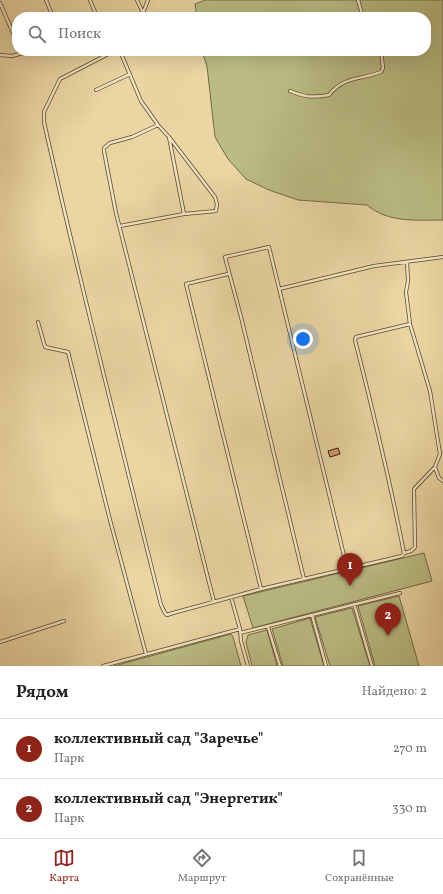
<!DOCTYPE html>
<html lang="ru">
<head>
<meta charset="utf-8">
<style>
  body { margin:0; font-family:Vollkorn,serif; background:#f2f2f2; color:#202124 }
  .you { position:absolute; left:303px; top:339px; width:14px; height:14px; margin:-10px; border:3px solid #fff; border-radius:50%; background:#1a73e8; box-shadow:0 0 0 6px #1a73e833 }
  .badge { display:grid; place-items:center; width:26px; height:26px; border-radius:50%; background:#8f2418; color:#fff; font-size:13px; font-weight:700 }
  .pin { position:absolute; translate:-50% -33px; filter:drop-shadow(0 1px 2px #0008) }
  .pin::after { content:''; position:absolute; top:21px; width:14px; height:12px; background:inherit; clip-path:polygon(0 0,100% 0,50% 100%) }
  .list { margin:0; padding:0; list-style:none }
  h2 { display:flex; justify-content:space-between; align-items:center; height:52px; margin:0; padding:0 16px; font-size:17px }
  h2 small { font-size:13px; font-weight:400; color:#757577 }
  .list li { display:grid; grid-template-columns:26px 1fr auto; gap:12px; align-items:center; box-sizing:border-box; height:60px; padding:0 16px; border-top:1px solid #e0e0e0 }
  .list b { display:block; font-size:15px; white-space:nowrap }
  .list p { margin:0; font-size:13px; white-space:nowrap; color:#757577 }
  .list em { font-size:13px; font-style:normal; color:#757577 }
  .icon { flex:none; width:22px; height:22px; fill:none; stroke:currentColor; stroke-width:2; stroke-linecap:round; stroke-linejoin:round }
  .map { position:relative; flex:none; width:443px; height:666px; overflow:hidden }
  .search { position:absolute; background:#fff; box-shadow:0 4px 16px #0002; left:12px; right:12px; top:12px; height:44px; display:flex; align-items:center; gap:10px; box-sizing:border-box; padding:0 14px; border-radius:16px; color:#757577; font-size:15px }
  .sheet { height:172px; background:#fff }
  nav { display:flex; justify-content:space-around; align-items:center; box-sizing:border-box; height:56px; border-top:1px solid #e0e0e0; background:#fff; font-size:11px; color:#757577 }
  nav a { display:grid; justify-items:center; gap:2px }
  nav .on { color:#8f2418 }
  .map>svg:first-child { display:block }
  .green { fill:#babc83; stroke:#726a43 }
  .building { fill:#d59c6e; stroke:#2b1703 }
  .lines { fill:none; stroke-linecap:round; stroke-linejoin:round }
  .service-casing { stroke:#5b462b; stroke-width:4 }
  .service { stroke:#f1e4c3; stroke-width:2.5 }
</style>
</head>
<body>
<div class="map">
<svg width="443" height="666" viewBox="0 0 443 666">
  <rect width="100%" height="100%" fill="#ead5a3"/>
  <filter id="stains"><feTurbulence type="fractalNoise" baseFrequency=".005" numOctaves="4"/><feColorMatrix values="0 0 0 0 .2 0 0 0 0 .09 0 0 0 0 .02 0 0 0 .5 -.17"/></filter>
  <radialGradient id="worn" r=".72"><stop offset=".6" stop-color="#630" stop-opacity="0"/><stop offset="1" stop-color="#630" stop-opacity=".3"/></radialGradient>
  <path class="green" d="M205 0H443V220C416 220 388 223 367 205L298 200 269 190 246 179 228 159 215 137 207 66 202 51H426V17H197L195 4Z
    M424 553 432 581 253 628 243 596Z
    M399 596 419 666H375L358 606Z
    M352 608 370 666H330L315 617Z
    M310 618 324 666H283L272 629Z
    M267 630 277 666H252L246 642 248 635Z
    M231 634 233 637 241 666H114Z"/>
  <path class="building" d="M338 448 340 454 330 457 328 451Z"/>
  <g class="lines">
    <defs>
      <path id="service" d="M46 0 53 17
        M90 0 97 17
        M358 0 363 17
        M0 3 17 42
        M143 13 148 0
        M132 17 143 13 137 0
        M114 51 60 79 44 112V122C80 284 121 444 161 605L165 613 167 615 173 613 261 589 402 556 404 553C390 481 373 411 355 340L356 337 410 324
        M0 55 12 56 30 51
        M96 90 130 74
        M290 91C305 97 312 98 329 95 344 76 360 80 381 72L383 68 381 51
        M158 125 132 137 110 143 104 148V151L116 213 214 602
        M169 137 215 197 217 204 216 211 184 214
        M120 226 184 214 169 137 158 125 141 101 120 51
        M228 274 186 284 261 589
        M279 289 374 266 443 257
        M38 322 45 347 68 352 110 520 146 654
        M435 467 439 478 443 481
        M404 553 411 551 415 547 414 489 435 467 440 454 430 391 410 324 406 292 408 281 407 262
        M304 579 241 317 225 257 269 247 347 568
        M231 597 240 629 241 641 248 666
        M354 604 372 666
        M312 615 326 666
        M268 627 280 666
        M240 633 400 593
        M0 642 64 621
        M103 666 240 629"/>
    </defs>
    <use href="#service" class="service-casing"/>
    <use href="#service" class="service"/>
  </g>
  <rect width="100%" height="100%" filter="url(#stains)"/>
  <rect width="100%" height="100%" fill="url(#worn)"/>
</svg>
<div class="you"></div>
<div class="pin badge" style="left:350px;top:586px">1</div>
<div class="pin badge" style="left:388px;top:636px">2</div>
<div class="search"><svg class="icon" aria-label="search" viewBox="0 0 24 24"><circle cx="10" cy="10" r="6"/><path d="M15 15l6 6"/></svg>Поиск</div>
</div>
<section class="sheet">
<h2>Рядом<small>Найдено: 2</small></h2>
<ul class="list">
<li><span class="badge">1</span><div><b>коллективный сад &quot;Заречье&quot;</b><p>Парк</p></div><em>270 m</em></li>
<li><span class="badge">2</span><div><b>коллективный сад &quot;Энергетик&quot;</b><p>Парк</p></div><em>330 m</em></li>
</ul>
</section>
<nav>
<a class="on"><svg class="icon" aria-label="map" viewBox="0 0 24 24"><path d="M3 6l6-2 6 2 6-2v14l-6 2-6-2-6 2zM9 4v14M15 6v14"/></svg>Карта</a>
<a><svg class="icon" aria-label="directions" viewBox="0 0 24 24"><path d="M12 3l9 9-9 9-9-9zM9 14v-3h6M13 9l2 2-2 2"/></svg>Маршрут</a>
<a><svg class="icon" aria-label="saved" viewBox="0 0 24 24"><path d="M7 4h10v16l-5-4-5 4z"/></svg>Сохранённые</a>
</nav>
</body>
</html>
